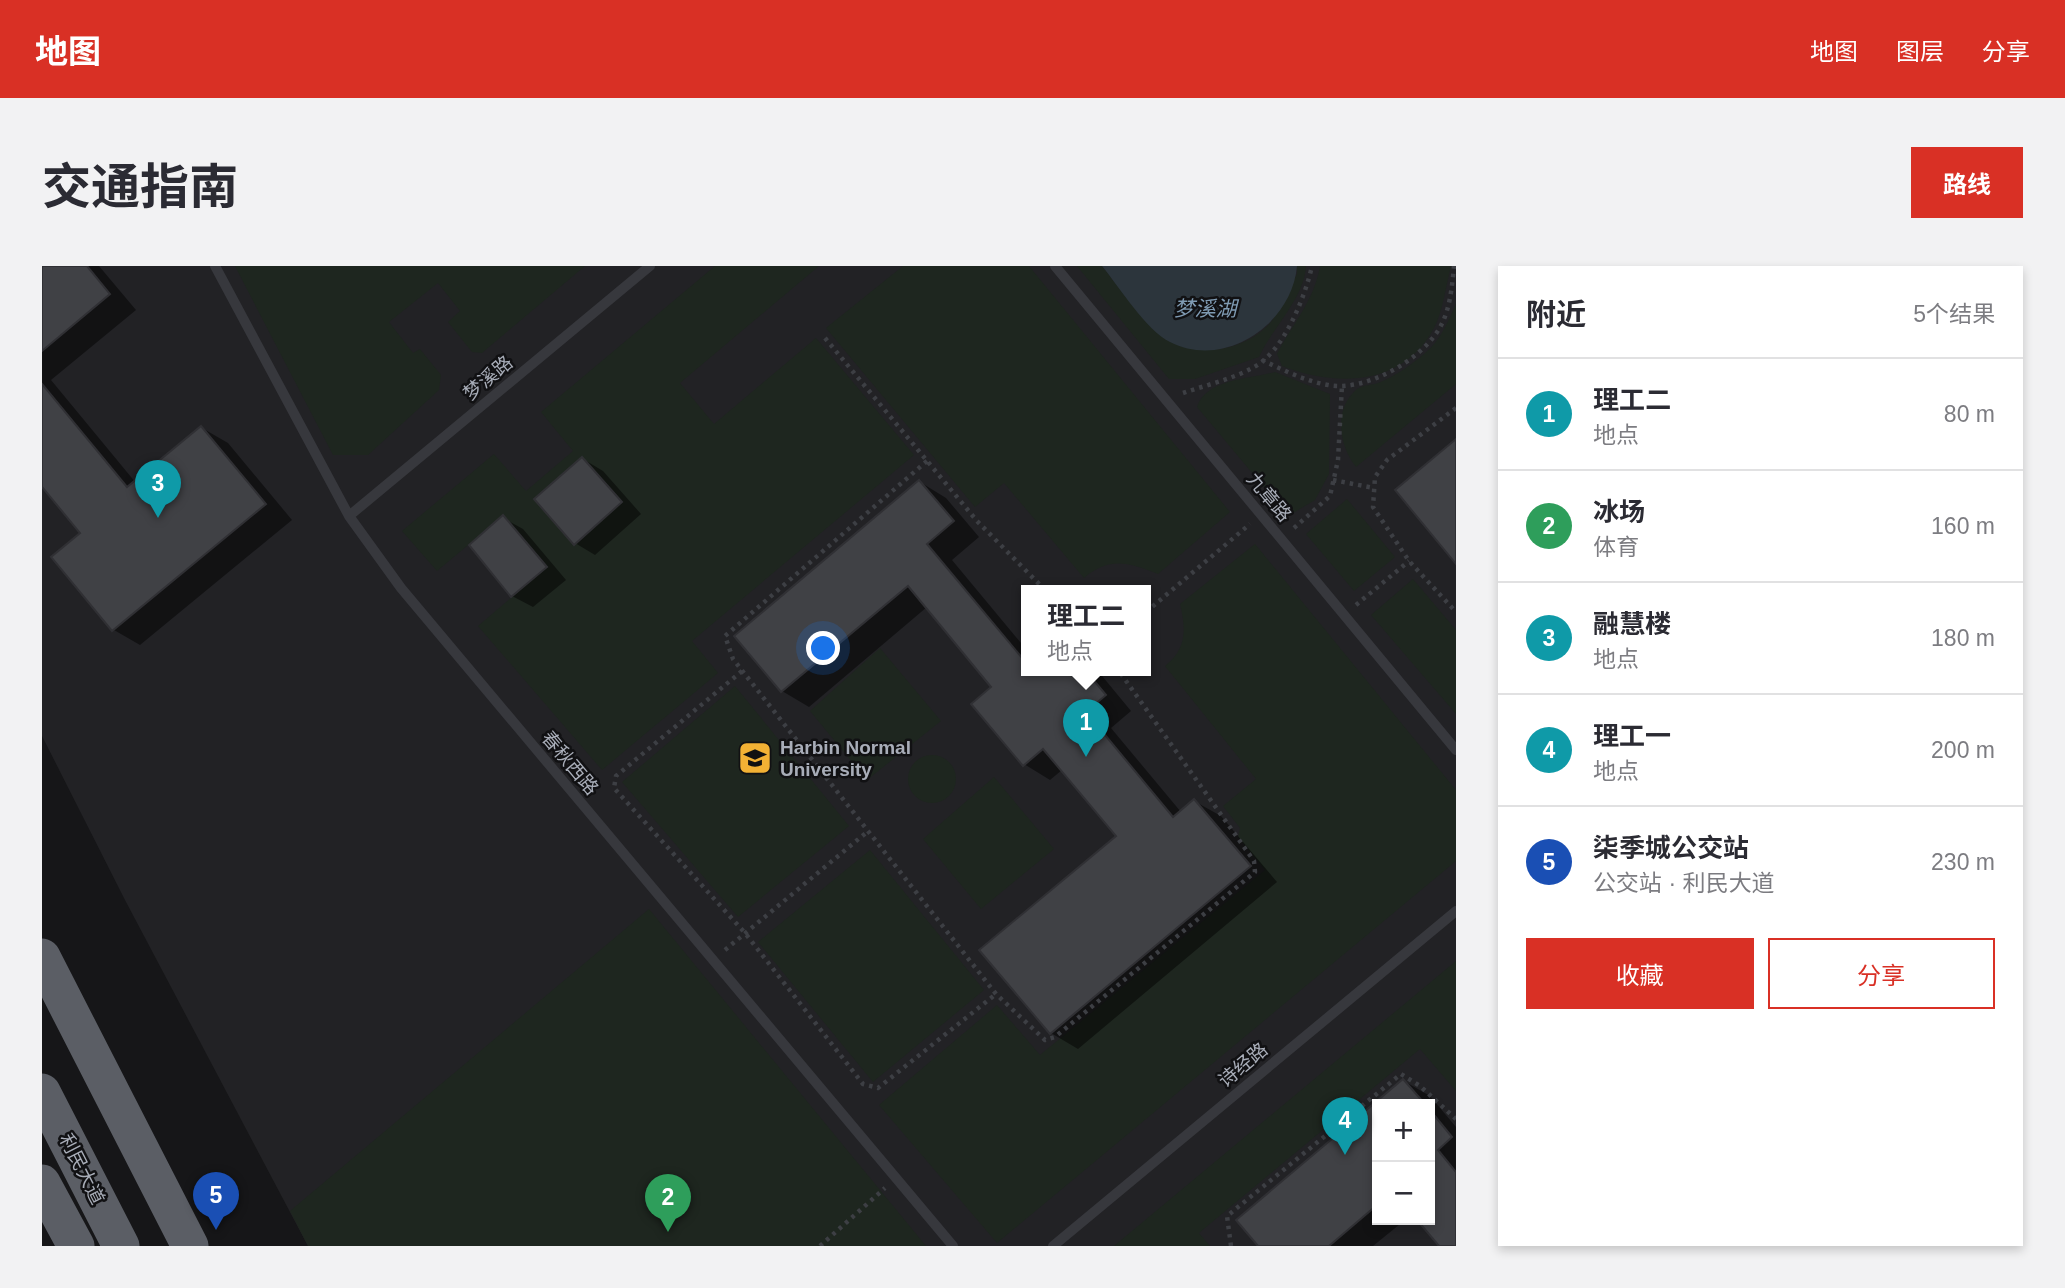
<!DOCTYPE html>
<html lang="zh">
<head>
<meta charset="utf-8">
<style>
  body { margin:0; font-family:Arial,"Noto Sans SC",sans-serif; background:#f2f2f3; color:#2b2b33 }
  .controls { position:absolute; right:21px; bottom:21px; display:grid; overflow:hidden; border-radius:0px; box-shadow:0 4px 10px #0003 }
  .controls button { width:63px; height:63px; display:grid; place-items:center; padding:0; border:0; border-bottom:2px solid #e1e1e2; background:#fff; color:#2b2b33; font:35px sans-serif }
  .you { position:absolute; left:782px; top:383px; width:24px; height:24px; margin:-18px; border:5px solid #fff; border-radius:50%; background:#1a73e8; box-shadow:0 0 0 10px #1a73e833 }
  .badge { display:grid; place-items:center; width:46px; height:46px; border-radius:50%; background:#d93025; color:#fff; font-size:23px; font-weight:700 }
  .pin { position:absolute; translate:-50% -58px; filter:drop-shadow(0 2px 4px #0008) }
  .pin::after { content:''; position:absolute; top:37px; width:24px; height:21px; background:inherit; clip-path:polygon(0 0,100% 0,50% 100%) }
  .popup { position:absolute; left:979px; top:319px; width:130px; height:91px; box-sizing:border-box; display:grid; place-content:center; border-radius:0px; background:#fff; filter:drop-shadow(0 2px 5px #0005); font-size:23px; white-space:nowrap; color:#7c7c81 }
  .popup b { font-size:26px; color:#2b2b33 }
  .popup::after { content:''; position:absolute; left:50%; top:100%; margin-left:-14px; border:14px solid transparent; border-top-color:#fff }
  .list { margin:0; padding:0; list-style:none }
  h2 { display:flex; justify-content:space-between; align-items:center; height:91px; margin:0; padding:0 28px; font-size:30px }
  h2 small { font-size:23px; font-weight:400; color:#7c7c81 }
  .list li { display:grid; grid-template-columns:46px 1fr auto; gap:21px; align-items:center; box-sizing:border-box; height:112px; padding:0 28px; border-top:2px solid #e1e1e2 }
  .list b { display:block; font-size:26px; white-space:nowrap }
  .list p { margin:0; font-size:23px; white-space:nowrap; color:#7c7c81 }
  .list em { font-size:23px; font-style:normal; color:#7c7c81 }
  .actions { display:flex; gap:14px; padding:21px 28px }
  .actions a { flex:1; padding:16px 0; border:2px solid #d93025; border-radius:0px; text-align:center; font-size:24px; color:#d93025 }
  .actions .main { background:#d93025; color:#fff }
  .map { position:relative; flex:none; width:1414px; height:980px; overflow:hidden; border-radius:0px }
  header { display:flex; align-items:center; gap:42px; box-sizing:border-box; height:98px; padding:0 35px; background:#d93025; color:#fff }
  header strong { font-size:33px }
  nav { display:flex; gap:38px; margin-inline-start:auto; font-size:24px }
  .intro { display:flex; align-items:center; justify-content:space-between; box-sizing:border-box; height:168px; padding:0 42px }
  h1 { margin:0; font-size:49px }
  .button { padding:18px 32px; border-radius:0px; background:#d93025; color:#fff; font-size:24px; font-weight:700 }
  main { display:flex; gap:42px; padding:0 42px }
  aside { flex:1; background:#fff; border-radius:0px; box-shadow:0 4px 10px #0003 }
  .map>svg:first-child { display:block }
  .built { fill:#222225; fill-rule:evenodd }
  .green { fill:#1e261f }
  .water { fill:#2c353c }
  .shadow { fill:#0007 }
  .building { fill:#404145; stroke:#303034; stroke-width:2 }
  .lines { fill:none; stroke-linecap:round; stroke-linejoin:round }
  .path { stroke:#3d3f44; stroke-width:4.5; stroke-dasharray:3.5 5; stroke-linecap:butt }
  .service { stroke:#37383d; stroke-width:10 }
  .trunk { stroke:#5b5e65; stroke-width:37 }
  .labels { text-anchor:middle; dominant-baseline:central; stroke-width:5; stroke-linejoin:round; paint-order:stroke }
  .street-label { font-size:19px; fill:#a8adb8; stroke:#111113 }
  .poi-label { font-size:19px; font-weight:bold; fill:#a8adb8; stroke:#111113; text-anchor:start }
  .water-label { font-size:21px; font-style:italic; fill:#7f9bb3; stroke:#111113 }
</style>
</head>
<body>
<header>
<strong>地图</strong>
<nav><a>地图</a><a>图层</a><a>分享</a></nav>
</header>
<div class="intro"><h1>交通指南</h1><a class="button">路线</a></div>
<main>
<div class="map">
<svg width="1414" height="980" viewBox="0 0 1414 980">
  <rect width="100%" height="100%" fill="#161618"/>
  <path class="built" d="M0 0H1414V980H266L83 634 0 470ZM984 325H1104V405H984ZM1335 838H1388V954H1335Z"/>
  <path class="green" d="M193 0H543L440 87 430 86 406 56 418 45 396 17 347 56 371 87 378 83 399 109 397 124 326 189H291Z
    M673 0H777L638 117 672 158 774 72 872 189 650 375 676 407 560 504 436 360 504 302 461 250 395 305 360 265 452 188 484 225 531 185 499 146Z
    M861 0H987L1188 246 1116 308C1087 297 1068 290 1042 312L962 217 933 241 784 62Z
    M1035 0H1060C1077 21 1093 45 1112 63 1143 94 1201 89 1229 56 1239 42 1246 23 1255 8V0H1264C1262 33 1230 62 1217 91L1153 113H1127Z
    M1278 0H1409C1404 19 1401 45 1392 62 1361 121 1293 121 1240 100L1235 88C1251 57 1272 35 1278 0Z
    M1414 38V118L1314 201C1297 180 1291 143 1315 123 1321 119 1330 119 1336 117 1352 111 1369 99 1382 88 1398 75 1406 56 1414 38Z
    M1233 106 1288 128 1287 208 1273 234 1246 250 1155 141C1164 113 1207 113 1233 106Z
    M1305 233 1353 291 1312 325 1264 268Z
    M1213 278 1414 524V595L955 977 837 839 955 739 998 789 1223 604 1196 571 1198 562 1181 540 1214 513 1123 400C1145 383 1144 363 1138 338Z
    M1371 313 1414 364V448L1329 349Z
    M838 382 899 455 825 514 768 445Z
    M693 420 807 560 696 651 580 516Z
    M866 513a24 24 0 1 1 48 0a24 24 0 1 1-48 0Z
    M952 511 1012 583 939 643 881 573Z
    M828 584 942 724 831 816 716 676Z
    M607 643 884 980H266L248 945Z
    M1414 695V825L1378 783 1157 967 1168 980H1072Z"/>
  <path class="water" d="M1060 0H1255C1250 58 1183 104 1128 76 1104 64 1078 22 1060 0Z"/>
  <path class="shadow" d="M0 0H57L94 44 9 114 94 217 160 162 186 177 250 254 98 379 72 364 11 291 41 267 0 218Z
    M541 193 561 205 599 248 553 289 533 277Z
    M878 216 904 232 937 271 910 294 984 383V405H1056L1089 445 1069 462 1139 546 1152 535 1179 550 1235 616 1036 783 1009 767 940 684 1076 570 1020 504 1008 514 982 498 952 421 885 341 767 441 740 425Z
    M461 252 481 263 524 314 491 341 470 330Z
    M1362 815 1388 830 1414 861V980H1400L1378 954H1388V838H1335V954H1363L1331 980H1218L1196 954Z"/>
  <path class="building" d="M0 0H45L68 28 0 85Z
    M0 118 85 221 159 160 224 238 70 365 9 291 38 267 0 221Z
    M1414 173V298L1353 224Z
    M540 191 580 236 532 279 492 233Z
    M877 214 912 255 885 278 981 393 984 391V405H1044L1064 429 1044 446 1131 551 1152 533 1209 600 1008 768 937 684 1074 570 1001 483 981 500 929 438 949 421 866 320 739 426 692 370Z
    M461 249 505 301 469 331 427 279Z
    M1361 813 1383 838H1335V939L1287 980H1216L1194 954Z
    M1388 844 1410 871 1396 884 1414 906V980H1397L1375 954H1388Z"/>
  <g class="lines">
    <path class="path" d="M783 72 935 255 1004 325
      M1220 94C1241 104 1263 115 1286 119 1323 126 1378 95 1397 63 1408 45 1410 21 1412 0
      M1141 127C1164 119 1191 113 1212 101 1242 85 1263 31 1270 0
      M1414 142 1345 194 1333 211 1331 241 1367 295 1414 346
      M885 195 683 370 691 393 954 728 1003 774 1013 771 1213 606 1212 595 1077 405
      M1291 214 1332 222
      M1252 262 1288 230 1296 194 1300 119
      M1314 339 1367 295
      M1104 346 1208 258
      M700 405 574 510 572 522 703 667 821 818 836 822 954 728
      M683 684 825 566
      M778 980 843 922
      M1189 980 1185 950 1359 808 1378 820 1414 853"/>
    <path class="service" d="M173 0 307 250 359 322 911 980
      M1013 0 1414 484
      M307 250 608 0
      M1011 980 1414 645"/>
    <path class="trunk" d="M0 691 148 980
      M0 826 79 980
      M0 917 34 980"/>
  </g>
  <defs>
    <symbol id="university-square" viewBox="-11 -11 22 22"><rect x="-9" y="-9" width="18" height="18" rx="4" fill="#f2b134" stroke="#111113"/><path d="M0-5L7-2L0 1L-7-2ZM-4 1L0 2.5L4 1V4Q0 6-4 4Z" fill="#111"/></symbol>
  </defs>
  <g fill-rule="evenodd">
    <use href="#university-square" x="694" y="473" width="38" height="38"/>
  </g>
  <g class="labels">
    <g class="street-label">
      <text transform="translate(446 112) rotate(-40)">梦溪路</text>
      <text transform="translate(1227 231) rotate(50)">九章路</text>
      <text transform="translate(528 497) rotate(50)">春秋西路</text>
      <text transform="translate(1201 799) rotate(-40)">诗经路</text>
      <text transform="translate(40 903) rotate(63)">利民大道</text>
    </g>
    <g class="poi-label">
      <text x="738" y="481">Harbin Normal<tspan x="738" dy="22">University</tspan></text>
    </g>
    <g class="water-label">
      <text x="1163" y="42">梦溪湖</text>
    </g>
  </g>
</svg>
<div class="controls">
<button>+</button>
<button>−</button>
</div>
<div class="you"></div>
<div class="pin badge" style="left:1044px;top:491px;background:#0f9aa8">1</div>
<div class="popup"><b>理工二</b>地点</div>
<div class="pin badge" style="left:626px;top:966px;background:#2e9e5b">2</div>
<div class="pin badge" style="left:116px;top:252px;background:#0f9aa8">3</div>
<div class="pin badge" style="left:1303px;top:889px;background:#0f9aa8">4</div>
<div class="pin badge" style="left:174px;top:964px;background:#1a4fb4">5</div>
</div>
<aside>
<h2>附近<small>5个结果</small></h2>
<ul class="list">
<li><span class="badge" style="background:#0f9aa8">1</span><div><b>理工二</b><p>地点</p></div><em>80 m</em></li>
<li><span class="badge" style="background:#2e9e5b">2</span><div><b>冰场</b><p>体育</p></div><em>160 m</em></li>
<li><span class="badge" style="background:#0f9aa8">3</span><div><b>融慧楼</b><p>地点</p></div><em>180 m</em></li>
<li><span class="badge" style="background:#0f9aa8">4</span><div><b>理工一</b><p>地点</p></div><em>200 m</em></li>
<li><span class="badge" style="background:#1a4fb4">5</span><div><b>柒季城公交站</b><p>公交站 · 利民大道</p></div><em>230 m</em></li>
</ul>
<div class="actions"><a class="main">收藏</a><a>分享</a></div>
</aside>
</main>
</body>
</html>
